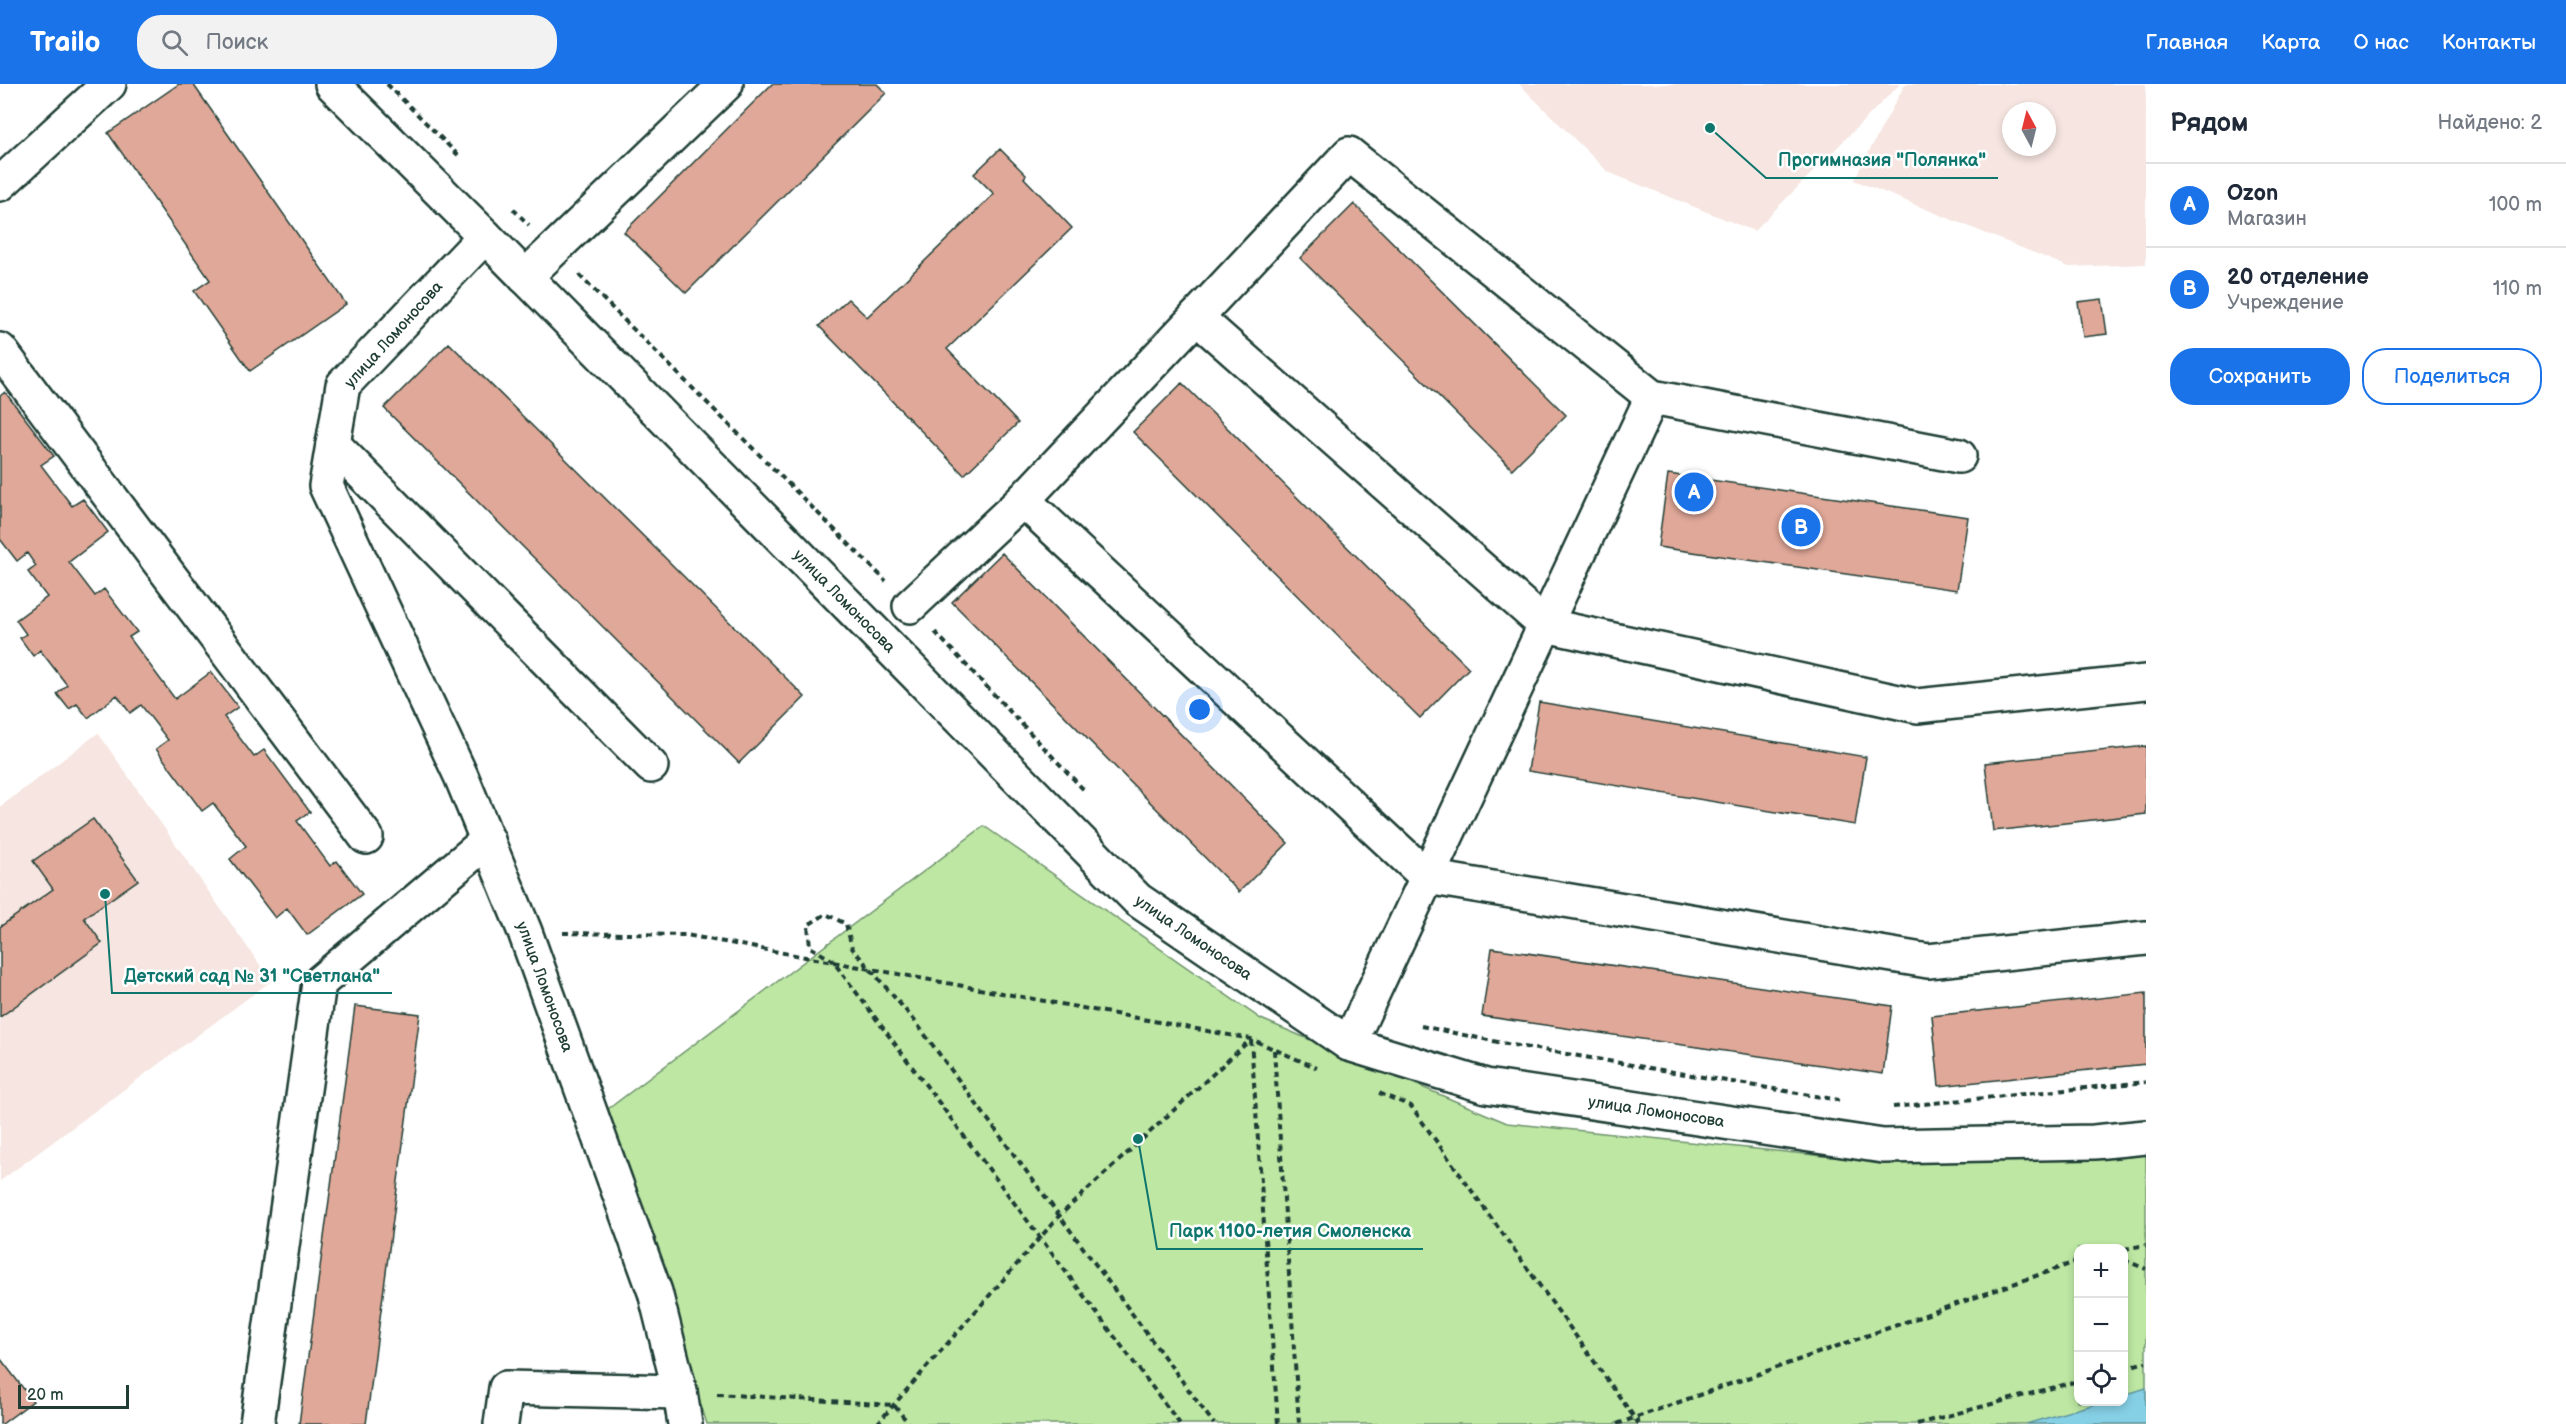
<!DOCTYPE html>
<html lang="ru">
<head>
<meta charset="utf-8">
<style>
  body { margin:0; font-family:"Balsamiq Sans",sans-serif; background:#f2f2f3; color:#1f2937 }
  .controls { position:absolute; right:18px; bottom:18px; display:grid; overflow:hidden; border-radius:12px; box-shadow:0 3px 9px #0003 }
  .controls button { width:54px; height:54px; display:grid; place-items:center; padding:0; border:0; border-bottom:2px solid #e0e1e3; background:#fff; color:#1f2937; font:30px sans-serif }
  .compass { position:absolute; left:2002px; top:18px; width:54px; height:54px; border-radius:50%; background:#fff; box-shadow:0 3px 9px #0003; rotate:353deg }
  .scale { position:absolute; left:18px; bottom:15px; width:111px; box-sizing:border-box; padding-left:6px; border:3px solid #1f3d34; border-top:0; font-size:16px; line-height:21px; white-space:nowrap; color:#1f3d34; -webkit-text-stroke:4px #fff; paint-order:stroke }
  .you { position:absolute; left:1200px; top:626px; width:21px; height:21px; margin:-15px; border:4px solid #fff; border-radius:50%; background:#1a73e8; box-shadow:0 0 0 9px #1a73e833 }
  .badge { display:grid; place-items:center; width:39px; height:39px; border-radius:50%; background:#1a73e8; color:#fff; font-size:20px; font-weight:700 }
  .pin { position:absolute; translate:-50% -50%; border:3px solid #fff; box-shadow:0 2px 6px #0006 }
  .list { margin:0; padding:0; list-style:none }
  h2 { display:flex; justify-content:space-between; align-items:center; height:78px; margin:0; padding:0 24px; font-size:26px }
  h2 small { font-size:20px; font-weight:400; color:#747a83 }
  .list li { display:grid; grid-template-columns:39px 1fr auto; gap:18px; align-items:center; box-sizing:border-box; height:84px; padding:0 24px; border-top:2px solid #e0e1e3 }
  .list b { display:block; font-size:22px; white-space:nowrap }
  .list p { margin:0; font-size:20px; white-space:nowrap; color:#747a83 }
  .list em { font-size:20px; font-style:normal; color:#747a83 }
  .actions { display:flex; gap:12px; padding:18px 24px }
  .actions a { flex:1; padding:14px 0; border:2px solid #1a73e8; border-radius:24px; text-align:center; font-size:21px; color:#1a73e8 }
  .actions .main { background:#1a73e8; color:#fff }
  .icon { flex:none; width:33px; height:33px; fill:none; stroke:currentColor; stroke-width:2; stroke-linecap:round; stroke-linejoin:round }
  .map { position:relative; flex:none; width:2146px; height:1340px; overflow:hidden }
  header { display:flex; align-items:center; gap:36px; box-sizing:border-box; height:84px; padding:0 30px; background:#1a73e8; color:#fff }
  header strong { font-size:28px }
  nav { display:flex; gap:33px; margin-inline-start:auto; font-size:21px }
  .search { width:420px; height:54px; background:#f2f2f3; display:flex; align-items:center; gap:15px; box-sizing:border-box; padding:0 21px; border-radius:24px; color:#747a83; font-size:22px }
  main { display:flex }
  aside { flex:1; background:#fff }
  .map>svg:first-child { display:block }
  .built { fill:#f6e5e0; fill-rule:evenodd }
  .green { fill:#bde7a3; stroke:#6e926c; stroke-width:1.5; fill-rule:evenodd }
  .water { fill:#86d0e6; stroke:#5d959f; stroke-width:1.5 }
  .building { fill:#e0a898; stroke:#1f3d34; stroke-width:1.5 }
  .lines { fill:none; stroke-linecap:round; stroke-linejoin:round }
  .minor-casing { stroke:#1f3d34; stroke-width:38 }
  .path { stroke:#1f3d34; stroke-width:4; stroke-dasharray:6 4.5; stroke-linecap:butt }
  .minor { stroke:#fff; stroke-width:33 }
  .labels { text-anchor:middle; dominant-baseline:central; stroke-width:5; stroke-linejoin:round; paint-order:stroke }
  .street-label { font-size:16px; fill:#1f3d34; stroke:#fff }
  .leader { fill:none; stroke:#0f766e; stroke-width:2 }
  .callout-dot { fill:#0f766e; stroke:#fff; stroke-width:2 }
  .callout-label { font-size:18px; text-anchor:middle; font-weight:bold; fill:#0f766e; stroke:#fff; stroke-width:5; stroke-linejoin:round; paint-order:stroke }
</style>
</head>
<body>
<header>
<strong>Trailo</strong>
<div class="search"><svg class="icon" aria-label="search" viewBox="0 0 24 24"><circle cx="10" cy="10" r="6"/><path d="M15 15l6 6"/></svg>Поиск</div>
<nav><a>Главная</a><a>Карта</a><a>О нас</a><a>Контакты</a></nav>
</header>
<main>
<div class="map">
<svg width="2146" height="1340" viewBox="0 0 2146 1340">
  <rect width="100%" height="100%" fill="#fff"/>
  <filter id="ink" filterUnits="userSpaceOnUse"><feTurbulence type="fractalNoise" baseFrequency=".0167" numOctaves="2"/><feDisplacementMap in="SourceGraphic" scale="12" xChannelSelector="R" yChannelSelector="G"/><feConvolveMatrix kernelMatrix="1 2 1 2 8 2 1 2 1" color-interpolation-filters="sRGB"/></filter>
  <g filter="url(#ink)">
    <path class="built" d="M1519 0H1900L1754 147 1608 88Z
      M1905 0H2146V180L2069 183 1854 96ZM2011 27H2047V63H2011Z
      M98 649 271 897 0 1097V723Z"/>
    <path class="green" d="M984 742 1261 935 1507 1039 1872 1077 2146 1070V1340H707L608 1025ZM2078 1164H2124V1318H2078Z"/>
    <path class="water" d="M2146 1304V1340H2026L2102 1318H2124V1311Z"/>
    <path class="building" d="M179 0H193L346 220 250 287 194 207 210 196 108 49Z
      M772 0H877L886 9 686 209 624 148Z
      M1000 65 1026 91 1024 94 1072 144 947 265 1018 339 964 391 819 242 848 215 867 233 994 110 974 90Z
      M1354 120 1566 331 1512 385 1300 174Z
      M2102 215 2107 250 2083 253 2078 218Z
      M449 259 805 613 739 679 384 324Z
      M1182 299 1469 584 1420 634 1133 348Z
      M5 308 54 372 41 381 72 422 83 415 108 448 69 478 95 512 104 505 137 548 129 553 175 615 211 588 238 623 224 633 254 673 264 666 310 728 297 737 330 782 337 777 362 810 307 851 287 824 275 834 230 775 246 762 213 719 202 727 156 665 168 656 141 621 130 629 117 611 88 634 77 620 69 625 57 610 67 601 40 566 33 572 20 554 26 550 16 536 47 513 28 488 36 482 27 469 17 477 0 455V312Z
      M1668 390 1968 433 1957 506 1658 463Z
      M1002 469 1288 759 1239 808 952 518Z
      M1539 618 1866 673 1855 741 1528 687Z
      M2146 662V730L1993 747 1985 679Z
      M93 735 138 796 84 834 102 859 0 933V843L53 805 33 777Z
      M1492 864 1892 922 1883 990 1482 932Z
      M2146 909V980L1939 1002 1932 932Z
      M355 922 420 930 366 1340H299Z
      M0 1274 33 1317 2 1340H0Z"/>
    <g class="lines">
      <defs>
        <g id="minor">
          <path id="s1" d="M332 0 485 152 1138 816 1349 960 1486 1002 1883 1062 2094 1058 2146 1053"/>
          <path d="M0 100 109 0"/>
          <path id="s2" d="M485 152 343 301 326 402 461 692 525 848 655 1208 680 1308 685 1340"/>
          <path d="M525 193 726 0"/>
          <path d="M1196 233 1349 70 1652 313 1959 372"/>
          <path d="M0 266 366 753"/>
          <path d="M333 360 651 682"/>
          <path d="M1023 416 1427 793 1928 877 2146 854"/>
          <path d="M910 522 1023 416 1196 233 1545 541 1917 622 2146 598"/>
          <path d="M1349 960 1652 313"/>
          <path d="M257 1340 319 899 488 756"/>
          <path d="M501 1340 506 1304 680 1308"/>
        </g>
      </defs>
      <use href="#minor" class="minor-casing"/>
      <path class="path" d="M387 0 461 74
        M513 125 529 141
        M579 191 886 497
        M935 548 1084 706
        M563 849 686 851 1251 955 1317 984
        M1421 942 1507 960 1839 1016
        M1251 956 1278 1340
        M1274 966 1299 1340
        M1379 1009 1411 1022 1639 1340
        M1893 1023 2146 998
        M2124 1165 2146 1161
        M2124 1176 2146 1185
        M2124 1284 2146 1278
        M717 1310 894 1321 909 1340
        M877 1340 1059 1132 1251 955
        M1180 1340 832 876 810 863 808 841 826 830 846 840 852 864 914 936 1214 1340
        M1617 1340 2078 1177
        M1917 1340 2078 1297"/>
      <use href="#minor" class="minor"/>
    </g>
  </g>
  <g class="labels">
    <g class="street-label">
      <text transform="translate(394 251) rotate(-48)">улица Ломоносова</text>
      <text stroke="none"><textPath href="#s1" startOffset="728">улица Ломоносова</textPath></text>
      <text stroke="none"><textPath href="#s1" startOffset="1214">улица Ломоносова</textPath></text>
      <text stroke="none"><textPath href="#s2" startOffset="855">улица Ломоносова</textPath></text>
      <text stroke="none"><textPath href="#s1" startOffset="1718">улица Ломоносова</textPath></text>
    </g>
  </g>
  <path class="leader" d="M1710 44L1766 94H1998M105 810L112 909H392M1138 1055L1157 1165H1423"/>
  <g class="callout-dot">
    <circle cx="1710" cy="44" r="6"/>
    <circle cx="105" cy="810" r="6"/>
    <circle cx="1138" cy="1055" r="6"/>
  </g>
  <g class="callout-label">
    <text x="1882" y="82">Прогимназия "Полянка"</text>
    <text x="252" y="898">Детский сад № 31 "Светлана"</text>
    <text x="1290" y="1153">Парк 1100-летия Смоленска</text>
  </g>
</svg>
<div class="controls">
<button>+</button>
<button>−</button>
<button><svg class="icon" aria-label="locate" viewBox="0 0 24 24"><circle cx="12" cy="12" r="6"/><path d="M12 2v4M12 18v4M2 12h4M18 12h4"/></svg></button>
</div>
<svg class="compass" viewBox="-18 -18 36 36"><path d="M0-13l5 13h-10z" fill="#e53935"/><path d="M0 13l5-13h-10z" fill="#747a83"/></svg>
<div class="scale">20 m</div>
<div class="you"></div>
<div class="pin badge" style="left:1694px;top:408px">A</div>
<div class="pin badge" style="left:1801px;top:443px">B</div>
</div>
<aside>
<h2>Рядом<small>Найдено: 2</small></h2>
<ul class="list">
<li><span class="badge">A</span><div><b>Ozon</b><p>Магазин</p></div><em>100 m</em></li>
<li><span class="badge">B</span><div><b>20 отделение</b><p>Учреждение</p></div><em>110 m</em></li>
</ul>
<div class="actions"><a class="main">Сохранить</a><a>Поделиться</a></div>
</aside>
</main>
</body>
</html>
